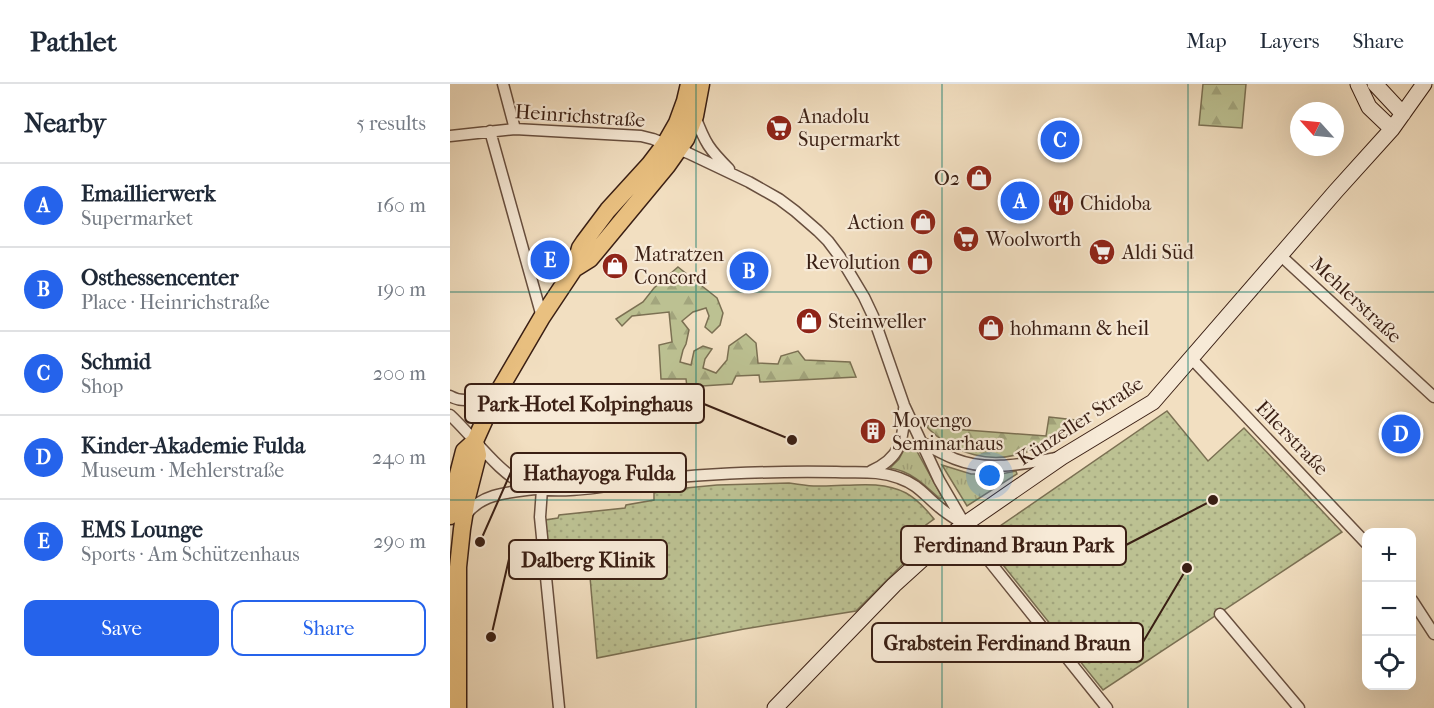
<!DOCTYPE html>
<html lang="en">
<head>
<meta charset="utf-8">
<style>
  body { margin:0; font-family:"IM FELL French Canon",serif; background:#f6f6f7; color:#1f2937 }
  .controls { position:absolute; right:18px; bottom:18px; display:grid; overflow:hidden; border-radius:12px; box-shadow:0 6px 24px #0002 }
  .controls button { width:54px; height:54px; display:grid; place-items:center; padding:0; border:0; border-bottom:2px solid #e0e1e3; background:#fff; color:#1f2937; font:30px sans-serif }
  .compass { position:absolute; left:840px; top:18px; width:54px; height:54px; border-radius:50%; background:#fff; box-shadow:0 6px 24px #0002; rotate:297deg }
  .you { position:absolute; left:540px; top:392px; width:21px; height:21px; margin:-15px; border:4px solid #fff; border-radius:50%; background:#1a73e8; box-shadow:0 0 0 9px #1a73e833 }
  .badge { display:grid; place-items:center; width:39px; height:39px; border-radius:50%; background:#2563eb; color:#fff; font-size:20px; font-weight:700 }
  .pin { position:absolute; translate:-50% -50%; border:3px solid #fff; box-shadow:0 2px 6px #0006 }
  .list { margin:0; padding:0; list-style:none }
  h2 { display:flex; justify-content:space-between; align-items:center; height:78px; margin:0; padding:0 24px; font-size:26px }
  h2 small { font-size:20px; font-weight:400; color:#747a83 }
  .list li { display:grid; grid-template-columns:39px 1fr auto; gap:18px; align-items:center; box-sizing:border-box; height:84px; padding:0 24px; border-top:2px solid #e0e1e3 }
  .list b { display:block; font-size:22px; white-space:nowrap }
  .list p { margin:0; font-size:20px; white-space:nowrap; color:#747a83 }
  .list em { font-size:20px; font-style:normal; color:#747a83 }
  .actions { display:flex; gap:12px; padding:18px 24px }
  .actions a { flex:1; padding:14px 0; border:2px solid #2563eb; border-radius:12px; text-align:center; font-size:21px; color:#2563eb }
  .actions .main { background:#2563eb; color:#fff }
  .icon { flex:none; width:33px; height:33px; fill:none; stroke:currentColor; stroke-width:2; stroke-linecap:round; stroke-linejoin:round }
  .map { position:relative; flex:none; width:984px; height:624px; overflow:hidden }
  header { display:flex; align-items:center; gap:36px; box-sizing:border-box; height:84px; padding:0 30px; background:#fff; border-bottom:2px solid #e0e1e3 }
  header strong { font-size:28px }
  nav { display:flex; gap:33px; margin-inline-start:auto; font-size:21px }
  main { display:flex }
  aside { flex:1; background:#fff }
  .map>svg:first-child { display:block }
  .grass { fill:url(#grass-tufts); stroke:#7b7053; stroke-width:1.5 }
  .forest { fill:url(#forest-firs); stroke:#7b7053; stroke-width:1.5 }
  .park { fill:url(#park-dots); stroke:#7b7053; stroke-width:1.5 }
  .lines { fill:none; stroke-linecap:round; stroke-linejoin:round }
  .minor-casing { stroke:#684f3f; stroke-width:13 }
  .secondary-casing { stroke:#3a1f14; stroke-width:17 }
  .primary-casing { stroke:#3a1f14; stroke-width:19 }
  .minor { stroke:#f7ead7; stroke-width:10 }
  .secondary { stroke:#f7ead7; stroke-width:15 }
  .primary { stroke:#e9c080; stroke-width:16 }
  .grid { fill:none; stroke:#0f766e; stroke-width:1.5; stroke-opacity:0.55 }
  .labels { text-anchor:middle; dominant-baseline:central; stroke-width:4.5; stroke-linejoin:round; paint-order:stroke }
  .street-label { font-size:20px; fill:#3a1f14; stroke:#f7ead7 }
  .poi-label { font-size:20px; fill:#3a1f14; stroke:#f7ead7; text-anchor:start }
  .leader { fill:none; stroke:#3a1f14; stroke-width:2 }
  .callout-dot { fill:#3a1f14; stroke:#f7ead7; stroke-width:2 }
  .callout { fill:#f7ead7; stroke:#3a1f14; stroke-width:2 }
  .callout-label { font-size:21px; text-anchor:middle; font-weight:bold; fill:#3a1f14 }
</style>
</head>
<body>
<header>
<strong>Pathlet</strong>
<nav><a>Map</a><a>Layers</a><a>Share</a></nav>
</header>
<main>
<aside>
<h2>Nearby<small>5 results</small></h2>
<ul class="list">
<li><span class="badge">A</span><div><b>Emaillierwerk</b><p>Supermarket</p></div><em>160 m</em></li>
<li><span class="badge">B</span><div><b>Osthessencenter</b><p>Place · Heinrichstraße</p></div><em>190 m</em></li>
<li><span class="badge">C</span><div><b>Schmid</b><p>Shop</p></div><em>200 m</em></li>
<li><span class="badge">D</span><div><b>Kinder-Akademie Fulda</b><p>Museum · Mehlerstraße</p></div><em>240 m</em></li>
<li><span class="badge">E</span><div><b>EMS Lounge</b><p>Sports · Am Schützenhaus</p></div><em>290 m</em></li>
</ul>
<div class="actions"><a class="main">Save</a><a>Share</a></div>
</aside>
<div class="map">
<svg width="984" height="624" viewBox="0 0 984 624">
  <defs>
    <pattern id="grass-tufts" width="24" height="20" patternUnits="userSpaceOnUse" patternTransform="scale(1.5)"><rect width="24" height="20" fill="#bcc192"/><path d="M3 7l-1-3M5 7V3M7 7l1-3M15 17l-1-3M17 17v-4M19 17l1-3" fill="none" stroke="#a2a57d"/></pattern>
    <pattern id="forest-firs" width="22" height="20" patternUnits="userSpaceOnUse" patternTransform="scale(1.5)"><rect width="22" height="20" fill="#bcc192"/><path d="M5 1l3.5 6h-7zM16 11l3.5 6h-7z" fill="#a2a57d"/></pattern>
    <pattern id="park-dots" width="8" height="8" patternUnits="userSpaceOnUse" patternTransform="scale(1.5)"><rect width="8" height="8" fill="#bcc192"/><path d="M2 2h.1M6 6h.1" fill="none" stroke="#a2a57d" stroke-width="1.8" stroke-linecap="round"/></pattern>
  </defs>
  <rect width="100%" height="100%" fill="#f2dfc1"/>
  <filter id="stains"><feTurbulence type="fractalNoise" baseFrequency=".00333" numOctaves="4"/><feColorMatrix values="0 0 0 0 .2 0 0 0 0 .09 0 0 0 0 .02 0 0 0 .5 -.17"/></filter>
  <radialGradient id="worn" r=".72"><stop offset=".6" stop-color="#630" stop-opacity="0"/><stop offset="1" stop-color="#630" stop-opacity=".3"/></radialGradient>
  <path class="grass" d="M456 362H464L492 413 490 415C475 401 461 387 440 384L449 375Z
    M492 381 521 390H551L566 387 567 390 517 422Z"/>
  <path class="forest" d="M753 0H796L792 44 749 41Z
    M228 183 267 214 273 229 270 241 262 249 255 243 259 232 256 224 243 228 232 237 239 246 236 260 233 266 230 278 241 281 244 267 253 262 262 265 255 275 253 284 266 289 277 276 279 262 296 250 306 259 308 279 328 280 331 272 348 267 355 276 400 278 406 293 310 298 309 291 286 292 282 300 237 303 236 295H211L209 261 222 258 219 228 182 232 172 242 166 235 193 218 204 204Z
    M599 333 635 337C618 347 601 359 582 366 543 382 503 371 475 341L490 344 596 352Z"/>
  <path class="park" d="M717 327 758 377 794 344 892 448 653 606 545 471 557 454 550 442Z
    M339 399C348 400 358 402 367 402 397 403 429 395 456 409 467 415 476 425 484 435L476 441 483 450 406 527 294 545 147 574 140 493 100 478 95 436 108 434 109 431 175 424 176 421 204 416V409L215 406 267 401Z"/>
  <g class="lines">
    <defs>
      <path id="minor" d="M53 0 65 45
        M245 32C255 59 259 65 279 85
        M40 47 92 233
        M0 52 65 45 191 52 203 55 238 69 299 98 329 115 345 127 368 147 378 157 390 173 414 213 423 232 454 321 489 396 528 463 657 624
        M830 171 984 313
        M741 274 916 459
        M0 312C17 322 35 311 51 304
        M0 331C23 352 49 390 77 402 102 412 158 402 186 398 252 389 319 387 386 388 408 389 428 386 449 394 469 401 474 411 489 423 496 429 504 434 512 439
        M471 358C482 364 493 370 505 375 538 388 572 380 606 374
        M421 387C451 374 454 355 454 325
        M92 405 90 433 109 624
        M16 431C31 409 61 408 86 405
        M962 516 984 550
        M770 530 849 624"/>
      <path id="secondary" d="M908 0 919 23 942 45
        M925 0 953 30
        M325 624 444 501 487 462 515 440 612 373 703 318 886 107 942 45 974 0"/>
      <path id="primary" d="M124 185 140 175 217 82 236 55 245 32 251 0
        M0 432 4 406 14 367 25 357 44 315 92 233 124 185 130 164 134 158 158 126 199 81 215 60 227 39 235 17 239 0
        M8 624V483L12 445 17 414 28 371 25 357"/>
    </defs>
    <use href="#minor" class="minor-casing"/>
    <use href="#secondary" class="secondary-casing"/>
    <use href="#primary" class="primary-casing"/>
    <use href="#minor" class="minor"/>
    <use href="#secondary" class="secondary"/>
    <use href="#primary" class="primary"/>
  </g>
  <path class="grid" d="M246 0V624M492 0V624M738 0V624M0 208H984M0 416H984"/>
  <defs>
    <symbol id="supermarket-disc" viewBox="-11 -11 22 22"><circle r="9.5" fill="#8f2418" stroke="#f7ead7"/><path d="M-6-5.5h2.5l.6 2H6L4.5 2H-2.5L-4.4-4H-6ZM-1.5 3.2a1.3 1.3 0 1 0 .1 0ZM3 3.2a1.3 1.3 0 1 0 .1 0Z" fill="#fff"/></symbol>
    <symbol id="shop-disc" viewBox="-11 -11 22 22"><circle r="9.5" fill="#8f2418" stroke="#f7ead7"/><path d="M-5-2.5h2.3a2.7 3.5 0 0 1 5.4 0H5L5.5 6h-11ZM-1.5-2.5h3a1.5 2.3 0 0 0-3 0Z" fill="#fff"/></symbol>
    <symbol id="restaurant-disc" viewBox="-11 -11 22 22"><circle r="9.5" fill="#8f2418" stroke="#f7ead7"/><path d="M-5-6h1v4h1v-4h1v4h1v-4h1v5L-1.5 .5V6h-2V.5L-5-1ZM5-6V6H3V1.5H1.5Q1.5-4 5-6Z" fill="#fff"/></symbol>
    <symbol id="building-disc" viewBox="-11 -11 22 22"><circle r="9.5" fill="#8f2418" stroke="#f7ead7"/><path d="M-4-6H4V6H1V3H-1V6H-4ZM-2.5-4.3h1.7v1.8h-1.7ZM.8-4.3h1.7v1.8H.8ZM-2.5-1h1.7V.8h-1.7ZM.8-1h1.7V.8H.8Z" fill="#fff"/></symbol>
  </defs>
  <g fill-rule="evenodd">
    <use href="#supermarket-disc" x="314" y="29" width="30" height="30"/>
    <use href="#shop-disc" x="514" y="79" width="30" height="30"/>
    <use href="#restaurant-disc" x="596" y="104" width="30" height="30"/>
    <use href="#shop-disc" x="458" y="123" width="30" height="30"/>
    <use href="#supermarket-disc" x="501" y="140" width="30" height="30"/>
    <use href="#supermarket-disc" x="637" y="153" width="30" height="30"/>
    <use href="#shop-disc" x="455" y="163" width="30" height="30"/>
    <use href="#shop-disc" x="150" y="167" width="30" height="30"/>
    <use href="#shop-disc" x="344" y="222" width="30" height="30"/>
    <use href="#shop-disc" x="526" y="229" width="30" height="30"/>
    <use href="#building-disc" x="408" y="332" width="30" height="30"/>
  </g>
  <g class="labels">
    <g class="street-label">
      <text transform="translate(130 32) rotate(4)">Heinrichstraße</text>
      <text transform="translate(906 216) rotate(43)">Mehlerstraße</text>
      <text transform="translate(630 337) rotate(-33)">Künzeller Straße</text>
      <text transform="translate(842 354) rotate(46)">Ellerstraße</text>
    </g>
    <g class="poi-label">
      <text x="348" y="32">Anadolu<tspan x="348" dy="23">Supermarkt</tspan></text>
      <text x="510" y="94" text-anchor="end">O2</text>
      <text x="630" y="119">Chidoba</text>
      <text x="454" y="138" text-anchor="end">Action</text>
      <text x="536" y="155">Woolworth</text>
      <text x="672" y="168">Aldi Süd</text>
      <text x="184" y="170">Matratzen<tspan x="184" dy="23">Concord</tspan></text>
      <text x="450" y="178" text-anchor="end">Revolution</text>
      <text x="378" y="237">Steinweller</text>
      <text x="560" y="244">hohmann &amp; heil</text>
      <text x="442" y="336">Movengo<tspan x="442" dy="23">Seminarhaus</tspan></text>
    </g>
  </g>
  <path class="leader" d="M342 356L254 320M30 458L61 388M763 416L676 461M41 553L59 475M737 484L693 558"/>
  <g class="callout-dot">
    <circle cx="342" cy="356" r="6"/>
    <circle cx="30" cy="458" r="6"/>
    <circle cx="763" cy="416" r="6"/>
    <circle cx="41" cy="553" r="6"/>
    <circle cx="737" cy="484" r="6"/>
  </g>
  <g class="callout">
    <rect x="15" y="300" width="239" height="39" rx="6"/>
    <rect x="61" y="369" width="175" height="39" rx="6"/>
    <rect x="451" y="442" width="225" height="39" rx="6"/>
    <rect x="59" y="456" width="158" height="39" rx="6"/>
    <rect x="422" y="539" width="271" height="39" rx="6"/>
  </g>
  <g class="callout-label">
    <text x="135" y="327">Park-Hotel Kolpinghaus</text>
    <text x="149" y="396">Hathayoga Fulda</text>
    <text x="564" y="468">Ferdinand Braun Park</text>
    <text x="138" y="483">Dalberg Klinik</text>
    <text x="557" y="566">Grabstein Ferdinand Braun</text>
  </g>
  <rect width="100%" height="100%" filter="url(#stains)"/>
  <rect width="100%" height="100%" fill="url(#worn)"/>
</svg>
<div class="controls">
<button>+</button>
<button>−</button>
<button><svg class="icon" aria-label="locate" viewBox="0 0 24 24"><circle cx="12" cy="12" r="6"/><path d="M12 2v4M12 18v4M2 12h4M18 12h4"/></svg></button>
</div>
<svg class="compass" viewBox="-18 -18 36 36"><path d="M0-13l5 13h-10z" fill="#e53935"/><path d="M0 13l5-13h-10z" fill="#747a83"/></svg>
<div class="you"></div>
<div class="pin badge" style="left:570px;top:117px">A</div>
<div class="pin badge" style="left:299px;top:187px">B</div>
<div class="pin badge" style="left:610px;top:56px">C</div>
<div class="pin badge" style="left:951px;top:350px">D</div>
<div class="pin badge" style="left:100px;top:176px">E</div>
</div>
</main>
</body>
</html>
